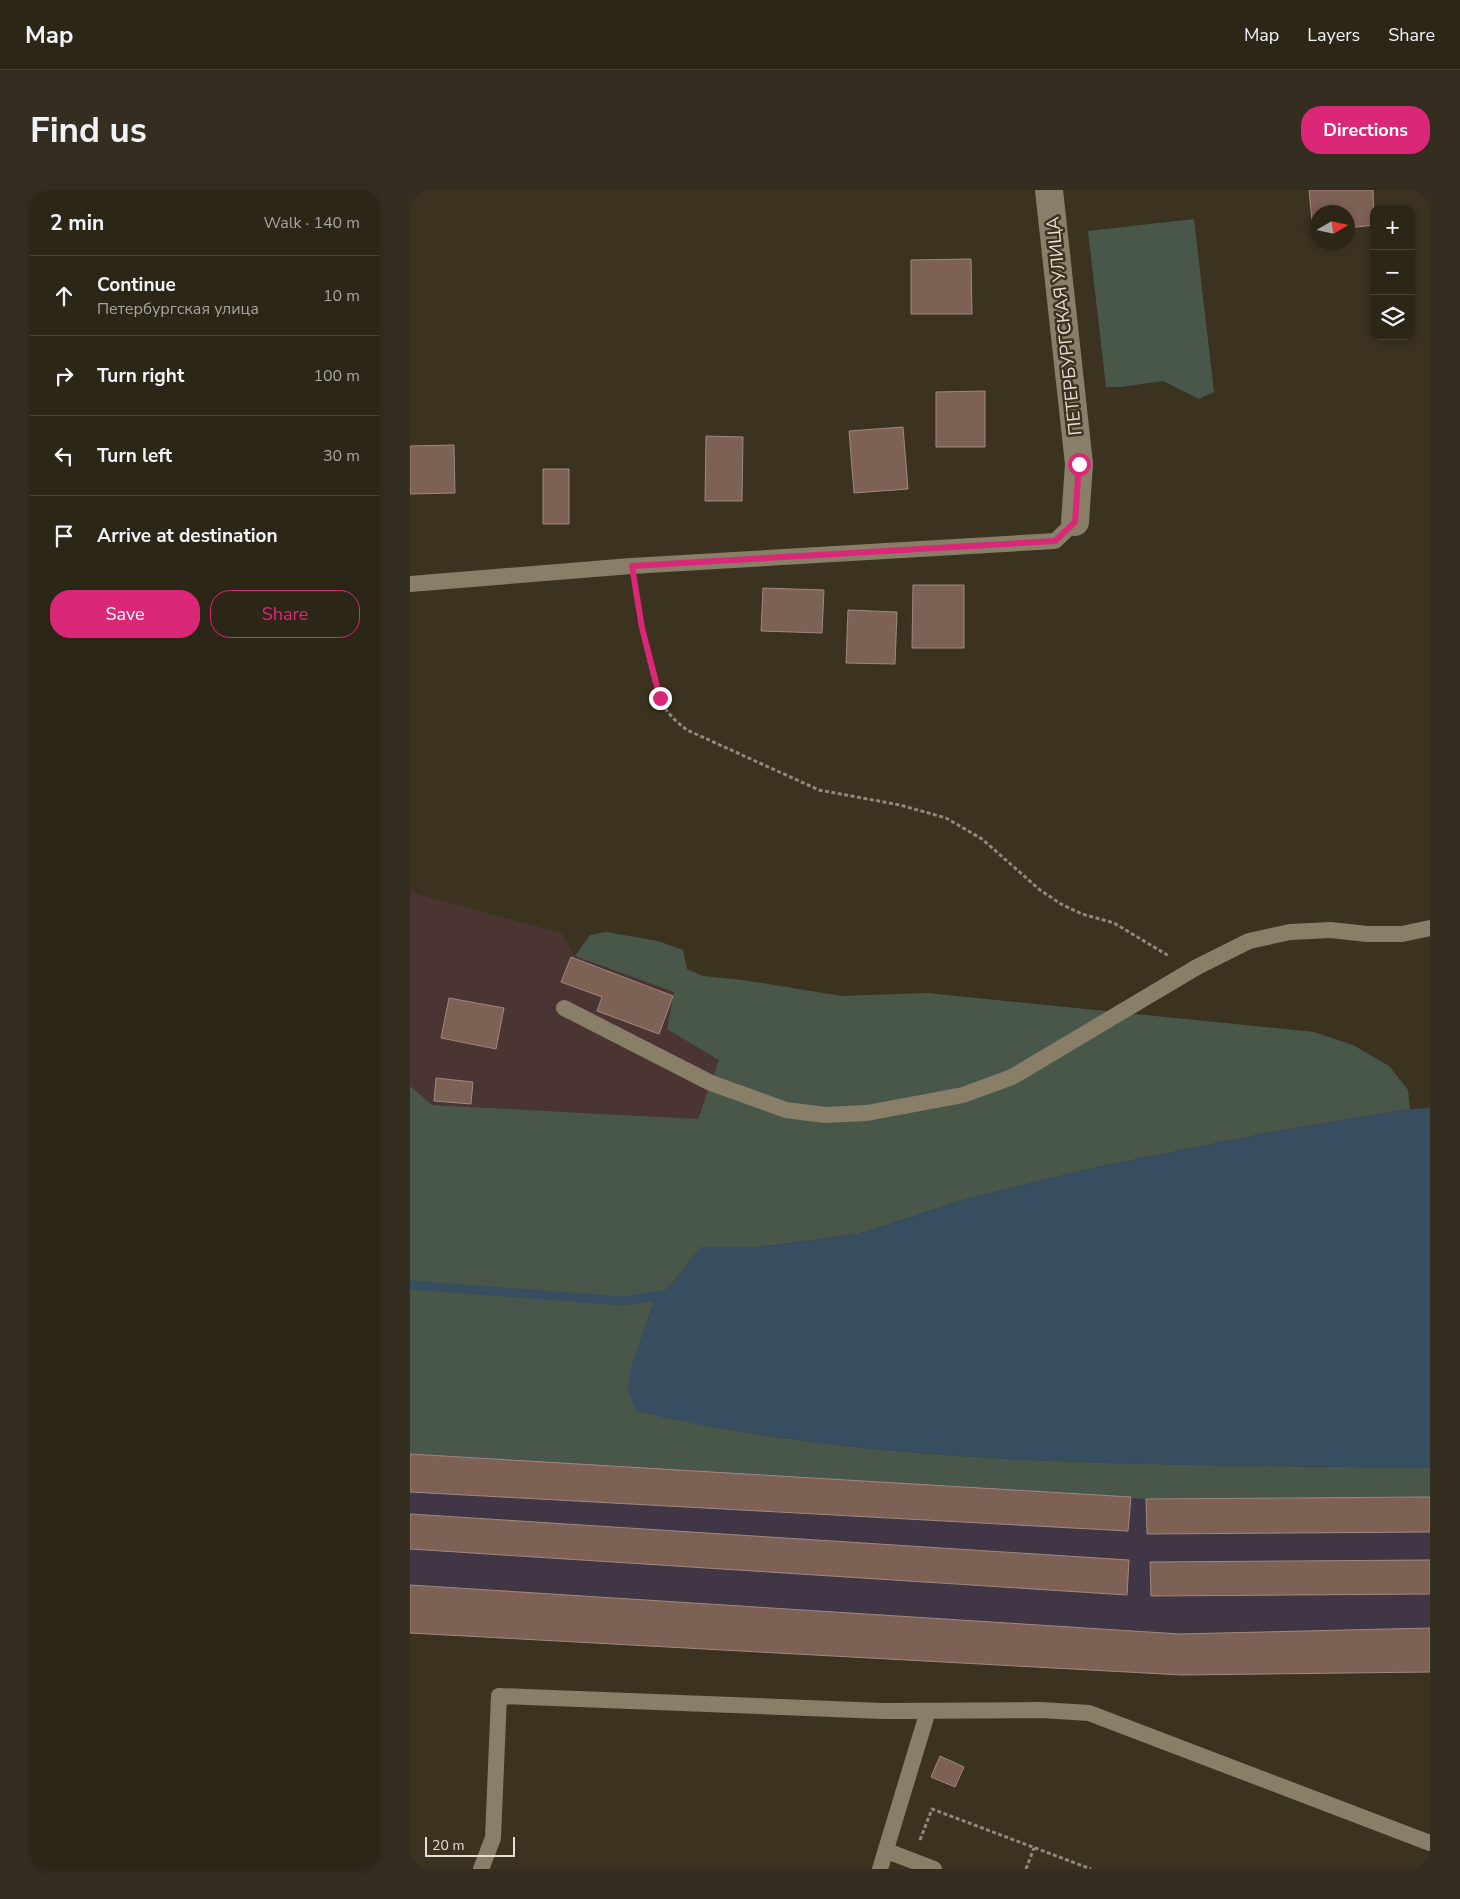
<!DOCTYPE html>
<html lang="en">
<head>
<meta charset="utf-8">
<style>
  body { margin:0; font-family:"Nunito Sans",sans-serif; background:#342e20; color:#f1f3f6 }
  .controls { position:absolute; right:15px; top:15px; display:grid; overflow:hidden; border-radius:10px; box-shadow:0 2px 8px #0003 }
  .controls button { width:45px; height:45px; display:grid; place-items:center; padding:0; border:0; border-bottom:1px solid #484336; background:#2c2617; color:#f1f3f6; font:25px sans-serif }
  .compass { position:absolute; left:900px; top:15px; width:45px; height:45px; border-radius:50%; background:#2c2617; box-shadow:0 2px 8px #0003; rotate:81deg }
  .scale { position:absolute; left:15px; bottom:12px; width:90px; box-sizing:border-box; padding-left:5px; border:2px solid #e5dfd4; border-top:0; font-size:14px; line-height:18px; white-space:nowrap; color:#e5dfd4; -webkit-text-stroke:4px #3b321f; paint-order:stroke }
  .stop { position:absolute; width:15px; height:15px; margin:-11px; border:4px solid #db2777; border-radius:50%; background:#fff }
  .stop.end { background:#db2777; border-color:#fff; box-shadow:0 1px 5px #0008 }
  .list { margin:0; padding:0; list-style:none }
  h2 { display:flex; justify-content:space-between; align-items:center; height:65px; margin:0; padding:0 20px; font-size:21px }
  h2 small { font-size:16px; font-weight:400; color:#a6a5a1 }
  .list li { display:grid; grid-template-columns:32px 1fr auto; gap:15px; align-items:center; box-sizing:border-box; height:80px; padding:0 20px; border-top:1px solid #484336 }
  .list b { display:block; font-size:19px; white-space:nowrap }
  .list p { margin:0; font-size:16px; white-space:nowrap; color:#a6a5a1 }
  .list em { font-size:16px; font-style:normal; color:#a6a5a1 }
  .actions { display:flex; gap:10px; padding:15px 20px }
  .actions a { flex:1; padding:11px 0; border:1px solid #db2777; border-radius:20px; text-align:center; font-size:18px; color:#db2777 }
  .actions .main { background:#db2777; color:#fff }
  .icon { flex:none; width:28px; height:28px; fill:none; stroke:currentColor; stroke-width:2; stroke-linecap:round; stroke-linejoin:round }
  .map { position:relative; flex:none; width:1020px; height:1679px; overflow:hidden; border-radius:20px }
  header { display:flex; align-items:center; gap:30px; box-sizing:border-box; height:70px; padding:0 25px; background:#2c2617; border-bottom:1px solid #484336 }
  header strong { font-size:24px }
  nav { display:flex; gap:28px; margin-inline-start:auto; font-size:18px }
  .intro { display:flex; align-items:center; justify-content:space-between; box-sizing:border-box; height:120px; padding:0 30px }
  h1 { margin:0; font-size:35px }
  .button { padding:12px 22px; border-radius:20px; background:#db2777; color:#fff; font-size:18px; font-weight:700 }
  main { display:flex; gap:30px; padding:0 30px }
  aside { flex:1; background:#2c2617; border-radius:20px; box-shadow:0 2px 8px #0003 }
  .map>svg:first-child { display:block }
  .industrial { fill:#413646 }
  .education { fill:#4a3533 }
  .green { fill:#48574a }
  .water { fill:#364e60 }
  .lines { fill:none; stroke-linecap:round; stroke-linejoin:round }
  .stream { stroke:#364e60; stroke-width:9 }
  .building { fill:#7e6155; stroke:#a1887e }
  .path { stroke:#90897a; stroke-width:3; stroke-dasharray:4 2.5; stroke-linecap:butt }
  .service { stroke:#897f69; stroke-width:16 }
  .minor { stroke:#897f69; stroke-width:28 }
  .route { stroke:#db2777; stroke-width:6 }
  .labels { text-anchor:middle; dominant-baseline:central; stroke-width:5; stroke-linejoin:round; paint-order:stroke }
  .street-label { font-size:18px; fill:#e5dfd4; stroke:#3b321f }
</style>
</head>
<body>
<header>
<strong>Map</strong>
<nav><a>Map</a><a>Layers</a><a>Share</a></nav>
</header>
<div class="intro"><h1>Find us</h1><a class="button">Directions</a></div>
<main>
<aside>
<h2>2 min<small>Walk · 140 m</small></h2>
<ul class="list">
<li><svg class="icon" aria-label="ahead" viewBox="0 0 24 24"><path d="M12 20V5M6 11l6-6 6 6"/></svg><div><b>Continue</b><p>Петербургская улица</p></div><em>10 m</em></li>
<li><svg class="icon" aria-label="right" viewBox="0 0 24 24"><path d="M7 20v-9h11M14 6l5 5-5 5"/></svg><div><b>Turn right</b></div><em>100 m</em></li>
<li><svg class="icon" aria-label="left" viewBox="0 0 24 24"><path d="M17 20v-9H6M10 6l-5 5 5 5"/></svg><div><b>Turn left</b></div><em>30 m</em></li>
<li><svg class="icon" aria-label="arrive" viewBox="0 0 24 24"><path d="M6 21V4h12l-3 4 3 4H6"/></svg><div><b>Arrive at destination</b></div></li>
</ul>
<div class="actions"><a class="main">Save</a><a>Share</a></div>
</aside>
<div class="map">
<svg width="1020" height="1679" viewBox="0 0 1020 1679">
  <rect width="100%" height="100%" fill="#3b321f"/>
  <path class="industrial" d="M0 1264 736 1309 1020 1307V1482L772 1485 0 1443Z"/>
  <path class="education" d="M0 702 151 743 165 766 264 802 258 839 309 870 288 929 22 915 0 896Z"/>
  <path class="green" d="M784 29 804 202 789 209 753 191 711 197H696L678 41Z
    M196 742 248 751 273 760 277 779 293 786 333 790 431 806 517 803 904 842 943 855 979 876 998 900 1000 919 862 942 683 978 560 1008 448 1044 350 1057H291L260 1096 244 1112 221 1179 227 1221C487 1281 755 1273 1020 1278V1307L736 1309 0 1264V896L22 915 288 929 309 870 257 839 264 802 165 766 180 745Z"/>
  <path class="water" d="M1020 918V1278C755 1273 486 1281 226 1221L218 1199 221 1179 244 1112 260 1096 291 1057H350L448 1044 560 1008 683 978 862 942 1000 919Z"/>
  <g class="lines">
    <path class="stream" d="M0 1095 213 1111 261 1104"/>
  </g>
  <path class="building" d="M899 0H963L964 35 938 38V22H908V41H903Z
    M561 69 562 124H501V70Z
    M575 201V257H526V202Z
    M493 237 498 299 444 303 439 241Z
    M296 246 333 247 332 311H295Z
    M44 255 45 303 0 304V256Z
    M133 279H159V334H133Z
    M503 395H554V458H502Z
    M353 398 414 400 412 443 351 441Z
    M438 420 487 422 485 474 436 473Z
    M161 767 263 806 249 844 187 821 192 807 151 792Z
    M39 808 94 818 86 859 31 848Z
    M26 888 63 892 61 914 24 911Z
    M0 1264 721 1307 718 1341 0 1302Z
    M1020 1307V1342L737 1344 736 1309Z
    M0 1324 719 1370 717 1405 0 1359Z
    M1020 1370V1404L741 1406 740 1372Z
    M0 1395 770 1444 1020 1438V1482L772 1485 0 1443Z
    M530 1566 554 1577 545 1597 521 1587Z"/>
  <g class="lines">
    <path class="path" d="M225 399C231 430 240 493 255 518 261 527 269 534 277 540L409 600 490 615 536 628 572 649 630 700 651 714 672 724 704 733 759 766
      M510 1650 522 1619 681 1679
      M616 1679 624 1658"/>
    <path class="service" d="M0 394 221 376 645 351 665 332
      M154 818 301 893 376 920 415 925 457 923 553 905 602 887 787 777 839 751 880 742 921 740 957 744H992L1020 738
      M477 1661 524 1679
      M71 1679 83 1648 89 1506 473 1521 631 1520 679 1523 1020 1653
      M470 1679 518 1521"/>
    <path class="minor" d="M639 0 669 274 665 332"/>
  </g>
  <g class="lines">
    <path class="route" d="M250 508 232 438 222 376 645 351 665 332 669 274"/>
  </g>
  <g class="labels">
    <g class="street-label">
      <text transform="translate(654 136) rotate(-96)">ПЕТЕРБУРГСКАЯ УЛИЦА</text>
    </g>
  </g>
</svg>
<div class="controls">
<button>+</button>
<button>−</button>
<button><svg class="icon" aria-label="layers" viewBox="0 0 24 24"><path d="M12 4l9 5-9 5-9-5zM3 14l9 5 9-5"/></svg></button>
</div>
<svg class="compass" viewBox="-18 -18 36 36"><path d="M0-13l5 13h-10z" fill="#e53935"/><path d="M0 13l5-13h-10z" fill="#a6a5a1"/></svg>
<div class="scale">20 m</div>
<div class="stop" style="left:669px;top:274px"></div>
<div class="stop end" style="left:250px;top:508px"></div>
</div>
</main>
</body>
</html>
